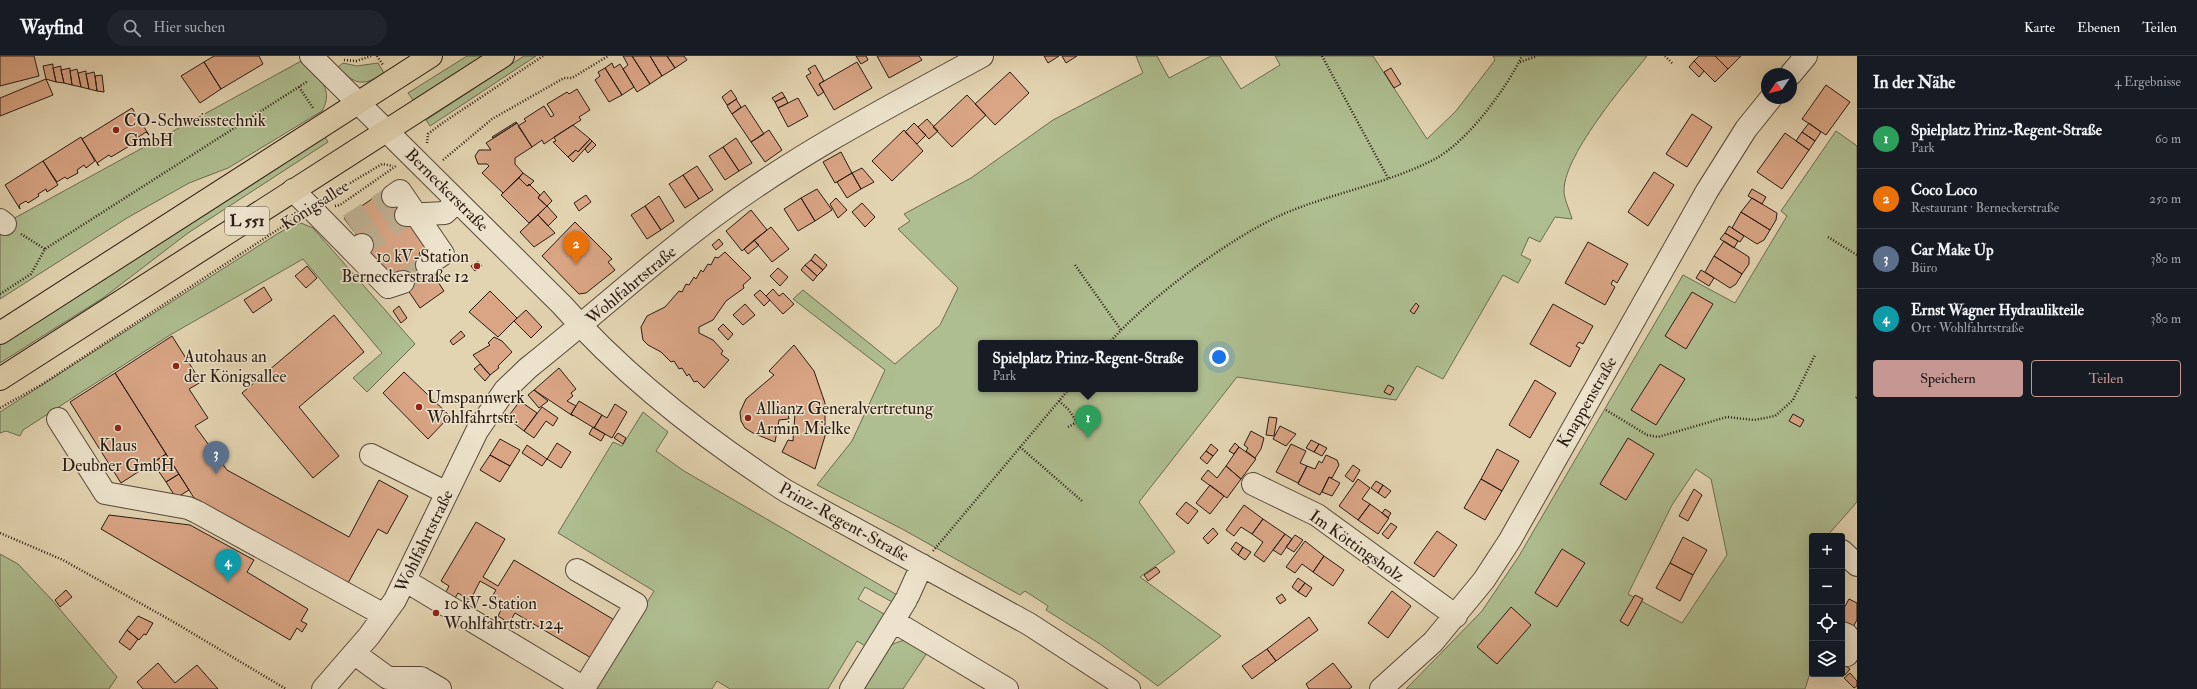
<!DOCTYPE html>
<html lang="de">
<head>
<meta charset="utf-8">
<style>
  body { margin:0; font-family:"IM FELL Double Pica",serif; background:#20242c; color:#f1f3f6 }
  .controls { position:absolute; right:12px; bottom:12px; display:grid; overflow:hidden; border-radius:4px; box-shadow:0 4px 16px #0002 }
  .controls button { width:36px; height:36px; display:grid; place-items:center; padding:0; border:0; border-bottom:1px solid #363941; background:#171b24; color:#f1f3f6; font:20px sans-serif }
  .compass { position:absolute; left:1761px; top:12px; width:36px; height:36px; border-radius:50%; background:#171b24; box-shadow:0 4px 16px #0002; rotate:235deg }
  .you { position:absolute; left:1219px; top:301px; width:14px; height:14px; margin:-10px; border:3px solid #fff; border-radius:50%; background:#1a73e8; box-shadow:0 0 0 6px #1a73e833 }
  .badge { display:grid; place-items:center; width:26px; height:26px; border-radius:50%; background:#c59692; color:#fff; font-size:13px; font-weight:700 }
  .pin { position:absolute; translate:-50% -33px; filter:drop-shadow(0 1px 2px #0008) }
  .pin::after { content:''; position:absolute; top:21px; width:14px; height:12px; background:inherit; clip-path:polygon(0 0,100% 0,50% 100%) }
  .popup { position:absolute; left:978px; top:284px; width:220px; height:52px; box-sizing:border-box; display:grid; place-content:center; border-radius:4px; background:#171b24; filter:drop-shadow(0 1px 3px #0005); font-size:13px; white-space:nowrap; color:#9ea1a6 }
  .popup b { font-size:15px; color:#f1f3f6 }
  .popup::after { content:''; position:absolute; left:50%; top:100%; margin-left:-8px; border:8px solid transparent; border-top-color:#171b24 }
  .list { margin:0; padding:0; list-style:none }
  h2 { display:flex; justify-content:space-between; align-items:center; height:52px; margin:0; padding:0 16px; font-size:17px }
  h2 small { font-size:13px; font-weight:400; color:#9ea1a6 }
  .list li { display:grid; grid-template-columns:26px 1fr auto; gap:12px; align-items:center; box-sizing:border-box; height:60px; padding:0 16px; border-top:1px solid #363941 }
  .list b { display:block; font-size:15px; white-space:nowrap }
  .list p { margin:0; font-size:13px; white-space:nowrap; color:#9ea1a6 }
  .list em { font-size:13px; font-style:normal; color:#9ea1a6 }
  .actions { display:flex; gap:8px; padding:12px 16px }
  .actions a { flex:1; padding:9px 0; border:1px solid #c59692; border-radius:4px; text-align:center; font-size:14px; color:#c59692 }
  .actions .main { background:#c59692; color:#111 }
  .icon { flex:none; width:22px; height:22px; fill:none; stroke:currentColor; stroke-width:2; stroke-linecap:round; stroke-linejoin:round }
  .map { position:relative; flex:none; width:1857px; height:633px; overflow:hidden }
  header { display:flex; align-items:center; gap:24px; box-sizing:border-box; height:56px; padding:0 20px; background:#171b24; border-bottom:1px solid #363941 }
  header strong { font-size:19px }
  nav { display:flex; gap:22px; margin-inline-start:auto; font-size:14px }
  .search { width:280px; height:36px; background:#20242c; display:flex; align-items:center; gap:10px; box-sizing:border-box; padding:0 14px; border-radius:22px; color:#9ea1a6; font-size:15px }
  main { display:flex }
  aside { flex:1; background:#171b24 }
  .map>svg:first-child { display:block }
  .green { fill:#aebe90; stroke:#6c6c52; fill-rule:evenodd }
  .building { fill:#d9a585; stroke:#2a1b13 }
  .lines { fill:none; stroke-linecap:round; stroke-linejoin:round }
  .minor-tunnel { stroke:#beaf91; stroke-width:22; stroke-dasharray:22 11; stroke-linecap:butt }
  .minor-casing { stroke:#58493a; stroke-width:24 }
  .major-casing { stroke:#2a1b13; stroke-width:24 }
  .path { stroke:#2a1b13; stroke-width:2.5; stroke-dasharray:1 2; stroke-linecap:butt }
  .minor { stroke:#ede3cc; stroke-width:22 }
  .major { stroke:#e3d4b1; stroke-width:22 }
  .poi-dot { fill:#8f2418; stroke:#ede3cc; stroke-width:1.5 }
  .labels { text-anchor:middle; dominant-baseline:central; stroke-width:3; stroke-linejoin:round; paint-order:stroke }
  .shield { fill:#ede3cc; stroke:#64574a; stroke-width:1 }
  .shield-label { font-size:16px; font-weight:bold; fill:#2a1b13 }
  .poi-label { font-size:17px; fill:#2a1b13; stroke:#ede3cc; text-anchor:start }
  .street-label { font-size:17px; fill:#2a1b13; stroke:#ede3cc }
</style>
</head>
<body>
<header>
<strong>Wayfind</strong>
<div class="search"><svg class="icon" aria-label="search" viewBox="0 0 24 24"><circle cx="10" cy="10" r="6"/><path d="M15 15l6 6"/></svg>Hier suchen</div>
<nav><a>Karte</a><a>Ebenen</a><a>Teilen</a></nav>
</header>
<main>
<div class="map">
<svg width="1857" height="633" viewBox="0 0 1857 633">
  <rect width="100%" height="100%" fill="#e3d4b1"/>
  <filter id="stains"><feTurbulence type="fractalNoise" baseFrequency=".005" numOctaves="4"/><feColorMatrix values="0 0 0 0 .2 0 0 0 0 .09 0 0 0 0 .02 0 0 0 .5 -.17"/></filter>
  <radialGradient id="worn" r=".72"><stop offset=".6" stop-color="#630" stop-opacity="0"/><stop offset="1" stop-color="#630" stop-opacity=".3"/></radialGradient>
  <path class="green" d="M467 0H483L413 44 408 37Z
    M524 0H536L430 70 426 64Z
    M1136 0H1157L1169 22 1211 0H1220L1241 33 1280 9 1275 0H1373L1427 83 1456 55 1495 4 1493 0H1647C1625 28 1561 102 1564 137 1565 145 1570 155 1572 163L1555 161 1540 186 1529 181 1521 199 1531 204 1518 227 1503 219 1443 323 1417 310 1396 344 1237 321 1139 446 1175 496 1140 521 1221 580 1158 630 1100 588 1046 554 1048 550 1025 535 1020 539 904 474 817 429 852 385 885 314 793 243 803 234 895 308 940 269 958 232 898 173 910 165 904 158 971 122 1053 64 1143 17ZM981 287H1195V333H981Z
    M303 4C317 19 335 33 322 55L228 112 189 127 127 162 0 243V170Z
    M343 7 357 10 378 7 384 17C363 31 355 29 338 11Z
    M1836 75 1857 90V446L1827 480H1812V611L1805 633H1406L1482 555 1519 500 1683 219 1735 247 1787 160 1781 155ZM1696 413 1711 423 1727 499 1682 567 1628 538 1672 449Z
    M324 79 328 86 188 177 103 242 0 307V286Z
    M301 167 313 172 415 288 367 336 353 322 382 297 303 203 170 279 23 374 20 380 6 375 0 377V356L277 178 293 169Z
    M643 356 668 376 656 395 684 415 899 540 894 547 865 531 858 543 884 558 885 562 867 591 857 585 828 633H730L717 625 712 633H594L654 535 558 477 613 386 622 390Z
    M0 498 18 508 52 544 117 621 109 633H0Z
    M905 584 927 597 903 633H858C872 609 876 591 905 584Z"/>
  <path class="building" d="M0 0H34L39 20 0 30Z
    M214 0H259L263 8 221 33 204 6Z
    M623 0H632L650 28 637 36 623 13 628 9Z
    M632 0H650L662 20 650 28Z
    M650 0H667L675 12 662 20Z
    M667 0H684L687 4 675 12Z
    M856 0H866L868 4 861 8Z
    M877 0H919L922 4 889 22Z
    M1044 0H1059L1048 7Z
    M1062 0H1077L1066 7Z
    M1699 0H1715L1728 13 1715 26 1694 5Z
    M1715 0H1741L1728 13Z
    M1694 5 1704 15 1699 21 1689 11Z
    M204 6 221 33 200 47 181 20Z
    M857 6 872 32 834 54 819 28Z
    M612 7 614 12 620 8 634 31 622 39 605 12Z
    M53 8V12L56 26 46 23 43 10Z
    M815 9 824 25 819 28 824 36 818 40 806 20 811 17 808 13Z
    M61 10V14L64 27 56 26 53 12Z
    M70 12V15L72 29 64 27 61 14Z
    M605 12 622 39 609 46 595 24 600 20 598 16Z
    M1391 12 1401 28 1394 32 1384 16Z
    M77 13 78 17 81 31 72 29 70 15Z
    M86 15V18L89 33 81 31 78 17Z
    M94 16 95 20 97 35 89 33 86 18Z
    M1010 16 1029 37 995 69 975 48Z
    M102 19 104 36 97 35 95 20Z
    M46 23 53 39 0 60V42Z
    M1826 29 1850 46 1826 79 1802 63Z
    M577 33 590 54 579 61 581 64 573 69 544 88 542 84 532 91 518 70 526 65 524 63 544 50 551 61 554 59 547 48 567 36 569 38Z
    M731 34 737 43 727 49 722 41Z
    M782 36 785 41 775 46 772 42Z
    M967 39 986 59 952 91 933 71Z
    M785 41 788 47 778 52 775 46Z
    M798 42 808 60 788 71 778 52Z
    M736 43 741 51 732 58 727 50Z
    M745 49 764 78 751 86 732 58Z
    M132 52 149 79 146 76 134 84 136 86 111 101 109 99 97 107 99 110 82 83Z
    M1692 58 1712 71 1687 111 1666 98Z
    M927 63 938 75 929 83 918 71Z
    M516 66 517 67 493 82 492 81Z
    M517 67 532 91 515 102V108L523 117 503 137 482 117 489 110 487 108H478L475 100 479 94H491L486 87Z
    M914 67 926 79 917 88 905 76Z
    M1809 67 1821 76 1815 85 1802 76Z
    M573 69 590 83 578 96 576 94 568 101 553 86 556 85 554 81Z
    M769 74 782 94 765 106 751 86Z
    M904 74 923 95 892 125 872 105Z
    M1802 76 1815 85 1809 94 1796 85Z
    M1785 77 1809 94 1782 133 1757 116Z
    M81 81 95 105 86 112 84 109 77 114 78 117 67 123 65 121 57 126 43 105Z
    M736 82 752 107 739 115 723 91Z
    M590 83 592 85 573 106 568 101 576 94 578 96Z
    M592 85 596 89 588 97 585 93Z
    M723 91 739 115 725 124 709 100Z
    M841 96 852 117 835 127 823 106Z
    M43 105 58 129 47 136 46 133 38 138 39 140 28 147 26 145 19 149 20 153 5 129Z
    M697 110 713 134 699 143 683 119Z
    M862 112 874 126 861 133 852 117Z
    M1654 116 1674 129 1648 170 1628 156Z
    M523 117 534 125 530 129 527 130 519 122Z
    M852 117 861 133 847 142 837 126Z
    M683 119 699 143 685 152 669 128Z
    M519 122 527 130 529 128 540 139 538 142 547 150 529 167 501 139Z
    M388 132 425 190 424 194 419 197 444 235 420 252 399 221 388 222 344 162Z
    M817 133 832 154 815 165 801 142Z
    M1752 133 1766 141 1762 148 1748 140Z
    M544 135 552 145 547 150 538 142Z
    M586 139 591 146 579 155 574 147Z
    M659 140 674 165 661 174 645 150Z
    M801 142 815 165 798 175 784 153Z
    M836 142 847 154 838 162 830 148Z
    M1752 142 1777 157 1776 164 1770 174 1741 156Z
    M862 147 875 161 865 171 852 156Z
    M547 150 557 161 548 170 538 159Z
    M645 150 661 174 647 183 631 159Z
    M751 154 767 174 742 195 726 175Z
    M1741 156 1770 174 1764 184 1757 188 1732 172Z
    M538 159 555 177 534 191 520 176Z
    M575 166 612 203 608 206 615 214 586 237 579 238 542 200Z
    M1729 170 1744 180 1740 186 1725 177Z
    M771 171 789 193 772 206 754 184Z
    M1725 177 1738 185 1734 192 1720 183Z
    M719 183 723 188 716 194 712 189Z
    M754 184 759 189 748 198 744 193Z
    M1724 185 1749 201V208L1742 218 1714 200Z
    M1588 186 1628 208 1617 227 1613 224 1611 228 1615 231 1605 249 1565 227Z
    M725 196 751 222 743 229 744 232 726 245 713 264 699 271V277L713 284 723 295 721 298 729 304 704 332 697 325 694 326 689 318 687 320 682 312 679 313 674 305 671 306 661 296 648 289 643 284 641 271 647 260 665 251 679 235 682 236 686 228 689 229 694 221 696 223 701 214 703 216 708 208 711 209 715 201 718 202Z
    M815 198 827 209 823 214 811 204Z
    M1714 200 1742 218 1736 228 1730 232 1705 216Z
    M811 204 823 214 817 220 805 209Z
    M478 205 482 210 475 215 471 210Z
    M805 209 817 220 813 225 801 214Z
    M307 210 317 222 306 232 295 220Z
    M778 212 788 221 780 230 770 220Z
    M1701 214 1714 222 1709 230 1696 222Z
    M264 231 272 244 253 257 244 244Z
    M773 233 779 240 783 237 794 248 783 258 766 240Z
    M760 234 770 244 764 250 754 239Z
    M490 235 517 262 498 281 469 256Z
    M1692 236 1713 248 1686 293 1665 280Z
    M1416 247 1419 250 1414 258 1410 255Z
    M745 248 755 259 743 269 733 259Z
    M1553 248 1593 270 1583 288 1579 286 1576 290 1580 292 1570 311 1530 288Z
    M399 250 407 262 401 267 393 255Z
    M526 254 542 271 531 282 514 265Z
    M334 259 364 296 299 351 339 400 313 422 242 337Z
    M723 268 733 278 728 284 718 273Z
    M461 275 465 280 453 289 450 285Z
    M172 280 201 326 189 333 208 362 195 370 227 414 349 481 379 424 408 440 387 478 378 473 348 527 194 442 115 317Z
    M494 281 502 285 512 296 498 310 499 312 490 319 473 299 490 289 488 287Z
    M794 289 814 315 825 347V380L815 413 782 396 788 384 793 385 795 357 788 358 789 363 779 364 775 386 753 377 745 372 741 365 740 356 746 343 774 319 769 315Z
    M480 308 490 319 485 325 474 313Z
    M1660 308 1685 323 1656 369 1631 354Z
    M559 312 576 333 571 337 573 340 567 345 576 350 571 358 573 360 534 334Z
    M404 316 450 360 428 383 383 337Z
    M115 317 166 398 121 427 70 346Z
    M1535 324 1556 337 1530 382 1509 369Z
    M1388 329 1394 332 1390 339 1384 336Z
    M534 334 548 345 539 352 528 339Z
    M520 345 537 357 524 375 507 362Z
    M579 345 602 359 594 372 571 358Z
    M615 348 627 356 612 382 594 372 602 359 607 362Z
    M542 351 558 362 553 370 546 365 534 382 524 375Z
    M1793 358 1804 364 1800 371 1789 365Z
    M1269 361 1277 362 1274 380 1266 379Z
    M1280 370 1296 378 1286 390 1273 383Z
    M593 371 605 378 601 385 589 378Z
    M1251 375 1264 382 1261 393 1255 402 1246 395 1248 392 1244 389Z
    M618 377 626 382 623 388 614 382Z
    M1628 382 1654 398 1626 444 1600 428Z
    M500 383 520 394 510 410 490 399Z
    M1311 384 1319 388 1314 396 1306 392Z
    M557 387 571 396 561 412 547 403Z
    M1235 387 1239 391 1234 398 1229 395Z
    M1211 388 1218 394 1213 400 1206 395Z
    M1291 388 1306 395 1300 407 1307 410 1298 427 1276 416Z
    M1319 388 1327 392 1322 400 1314 396Z
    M527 389 547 403 542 410 522 397Z
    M1239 391 1256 403 1241 423 1226 410Z
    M1497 393 1519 405 1502 435 1481 423Z
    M1206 395 1213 400 1207 408 1200 402Z
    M166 398 179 418 166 426 153 407Z
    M490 399 510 410 500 426 480 414Z
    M1326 399 1337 404 1339 409 1332 422 1329 421 1320 439 1298 428 1307 410 1315 413 1319 405 1322 407Z
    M1353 409 1360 414 1353 426 1345 420Z
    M1226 410 1241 423 1227 442 1201 423 1208 414 1217 422Z
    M179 418 189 434 176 442 166 426Z
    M1329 421 1340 427 1332 440 1322 436Z
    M1358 423 1370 432 1362 443 1370 448 1358 464 1339 450Z
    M1481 423 1502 435 1485 464 1464 452Z
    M1376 425 1383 429 1378 437 1371 432Z
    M1210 429 1224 440 1210 458 1196 447Z
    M1383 429 1391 435 1385 442 1378 437Z
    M1694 433 1702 439 1688 465 1679 460Z
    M1186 446 1198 455 1188 468 1176 458Z
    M1370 448 1389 462 1378 478 1358 464Z
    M1244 449 1263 463 1252 478 1241 471 1234 480 1226 474Z
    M1385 453 1391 457 1388 462 1382 457Z
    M109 459 190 469 254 504 247 516 308 553 301 565 307 568 302 576 297 572 290 584 101 473Z
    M1263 463 1285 478 1264 506 1254 499 1263 486 1252 478Z
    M476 466 505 483 483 521 498 530 514 504 616 565 593 603 515 557 509 567 498 560 503 550 491 542 496 534 480 525 470 545 458 537 455 542 446 536 449 530 441 525Z
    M1391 467 1397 471 1388 483 1382 478Z
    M1213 472 1218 478 1208 488 1203 482Z
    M1437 475 1457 489 1434 521 1414 507Z
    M1285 478 1292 483 1281 499 1273 494Z
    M1295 479 1303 484 1294 496 1286 491Z
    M1683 481 1707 494 1693 519 1670 507Z
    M1305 485 1324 500 1313 516 1302 508 1295 517 1286 511Z
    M1236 486 1243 491 1238 499 1231 493Z
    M1243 491 1251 496 1245 504 1238 499Z
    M1562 493 1585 507 1557 551 1535 537Z
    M1324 500 1344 514 1333 530 1313 516Z
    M1670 507 1693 519 1680 545 1656 532Z
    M1156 511 1160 516 1148 525 1144 519Z
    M1298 522 1305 527 1298 536 1292 531Z
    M1305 527 1312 532 1306 541 1298 536Z
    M66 534 72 541 60 551 55 544Z
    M1392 535 1411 550 1388 582 1368 567Z
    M1282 538 1286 544 1280 548 1276 542Z
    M1635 539 1643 543 1628 570 1620 565Z
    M1849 543 1857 547V564L1850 576 1842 571V551L1844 552Z
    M1511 551 1531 569 1497 608 1477 591Z
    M138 560 153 567 146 579 144 578 139 584 127 574Z
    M1309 561 1318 574 1276 605 1267 593Z
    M127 574 138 583 130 594 119 586Z
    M1267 593 1276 605 1252 623 1242 610Z
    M158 607 175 627 197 609 218 633H143L137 626Z
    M1333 607 1352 631 1349 633H1309L1306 628Z
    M1842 607 1850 613 1845 619 1842 617Z
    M1850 617 1857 625V630L1854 632 1844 622Z"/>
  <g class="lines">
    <path class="minor-tunnel" d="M349 169 393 140
      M362 189 406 159
      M403 226 427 209"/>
    <defs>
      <path id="minor" d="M311 0 562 249C626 322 704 382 786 435L1029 568 1129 633
        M1791 18 1806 0
        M293 134 353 195 362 189
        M393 140 400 135 443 198 427 209
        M406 159 445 157 457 145
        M0 164 5 168
        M353 195 388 231 403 226
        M58 363 105 437 188 452 197 456 384 559
        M371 399 447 437
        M1253 428 1317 459 1456 560
        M1842 495 1857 509
        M406 525 584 632 636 548 577 514
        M908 540 922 509
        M893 565 1007 633
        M1842 577 1847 579 1852 587 1847 599
        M355 598 388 622H421L440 633
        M323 633 369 580 395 544 477 375 505 334 528 312C591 262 650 208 713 161 797 98 890 50 982 0
        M851 633 906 544
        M1381 633 1433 586 1484 524 1510 484 1707 135 1746 73 1771 42"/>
      <path id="major" d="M0 277 431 0
        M0 323 503 0"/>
    </defs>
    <use href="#minor" class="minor-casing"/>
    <use href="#major" class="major-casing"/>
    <path class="path" d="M377 0 383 9
      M1322 0 1388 122
      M1665 0 1672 7
      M344 4 356 5 371 0
      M1520 6 1537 0
      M299 31 313 52
      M427 87 428 78 441 68 543 0
      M443 104 492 63 564 22H572L608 0
      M327 141 382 108 393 110
      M335 150 340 149 396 110
      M21 178 45 193
      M1828 181 1857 199
      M1075 209 1121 274
      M0 238 31 218 45 193 308 25
      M1109 287C1149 242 1227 184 1281 159 1331 137 1387 128 1435 103 1468 85 1506 33 1522 0
      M1856 342 1857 341
      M1059 345 1068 353 1077 366
      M0 352 41 329 294 163
      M1606 354 1647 379 1658 381 1727 361 1754 364 1775 360 1793 344 1815 299
      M1068 371 1077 366 1086 368
      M1020 391 1082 445
      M0 477 63 504 172 565 286 633
      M933 495 1069 333"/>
    <use href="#minor" class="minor"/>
    <use href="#major" class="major"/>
  </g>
  <g class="poi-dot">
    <circle cx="116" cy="74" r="4"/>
    <circle cx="477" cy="210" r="4"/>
    <circle cx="176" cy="310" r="4"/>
    <circle cx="419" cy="351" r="4"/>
    <circle cx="748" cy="362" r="4"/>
    <circle cx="118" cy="372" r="4"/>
    <circle cx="436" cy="557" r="4"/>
  </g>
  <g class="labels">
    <rect class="shield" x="225" y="151" width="44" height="28" rx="3"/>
    <g class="shield-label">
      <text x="247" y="165">L 551</text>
    </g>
    <g class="poi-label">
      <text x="124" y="64">CO-Schweisstechnik<tspan x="124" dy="20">GmbH</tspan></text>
      <text x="469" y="200" text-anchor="end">10 kV-Station<tspan x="469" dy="20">Berneckerstraße 12</tspan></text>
      <text x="184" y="300">Autohaus an<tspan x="184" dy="20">der Königsallee</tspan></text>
      <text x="427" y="341">Umspannwerk<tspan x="427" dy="20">Wohlfahrtstr.</tspan></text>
      <text x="756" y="352">Allianz Generalvertretung<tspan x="756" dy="20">Armin Mielke</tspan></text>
      <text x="118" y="389" text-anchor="middle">Klaus<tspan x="118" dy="20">Deubner GmbH</tspan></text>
      <text x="444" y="547">10 kV-Station<tspan x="444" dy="20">Wohlfahrtstr. 124</tspan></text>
    </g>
    <g class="street-label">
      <text transform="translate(447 134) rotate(45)">Berneckerstraße</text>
      <text transform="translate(315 149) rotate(-33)">Königsallee</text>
      <text transform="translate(631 229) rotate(-40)">Wohlfahrtstraße</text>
      <text transform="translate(1587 346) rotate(-60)">Knappenstraße</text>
      <text transform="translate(844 466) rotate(29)">Prinz-Regent-Straße</text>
      <text transform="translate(424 485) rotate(-64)">Wohlfahrtstraße</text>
      <text transform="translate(1357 490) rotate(35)">Im Köttingsholz</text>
    </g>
  </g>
  <rect width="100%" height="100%" filter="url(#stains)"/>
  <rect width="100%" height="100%" fill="url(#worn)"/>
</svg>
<div class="controls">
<button>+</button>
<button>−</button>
<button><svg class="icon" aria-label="locate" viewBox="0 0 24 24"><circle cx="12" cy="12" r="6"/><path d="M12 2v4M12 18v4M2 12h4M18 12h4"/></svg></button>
<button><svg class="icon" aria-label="layers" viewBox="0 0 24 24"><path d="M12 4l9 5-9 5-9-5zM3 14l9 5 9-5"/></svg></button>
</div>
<svg class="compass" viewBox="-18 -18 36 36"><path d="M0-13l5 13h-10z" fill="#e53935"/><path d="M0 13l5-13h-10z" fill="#9ea1a6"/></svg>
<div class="you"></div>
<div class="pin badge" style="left:1088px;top:382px;background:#2e9e5b">1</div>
<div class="popup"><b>Spielplatz Prinz-Regent-Straße</b>Park</div>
<div class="pin badge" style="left:576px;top:208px;background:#e8710a">2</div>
<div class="pin badge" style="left:216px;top:418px;background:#5c6f8a">3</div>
<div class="pin badge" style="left:228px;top:526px;background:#0f9aa8">4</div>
</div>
<aside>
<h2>In der Nähe<small>4 Ergebnisse</small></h2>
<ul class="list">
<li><span class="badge" style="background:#2e9e5b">1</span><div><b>Spielplatz Prinz-Regent-Straße</b><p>Park</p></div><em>60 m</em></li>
<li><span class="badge" style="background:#e8710a">2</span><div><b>Coco Loco</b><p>Restaurant · Berneckerstraße</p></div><em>250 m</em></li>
<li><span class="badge" style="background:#5c6f8a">3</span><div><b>Car Make Up</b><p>Büro</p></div><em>380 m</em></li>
<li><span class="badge" style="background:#0f9aa8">4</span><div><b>Ernst Wagner Hydraulikteile</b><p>Ort · Wohlfahrtstraße</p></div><em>380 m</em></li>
</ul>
<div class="actions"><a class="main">Speichern</a><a>Teilen</a></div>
</aside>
</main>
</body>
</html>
